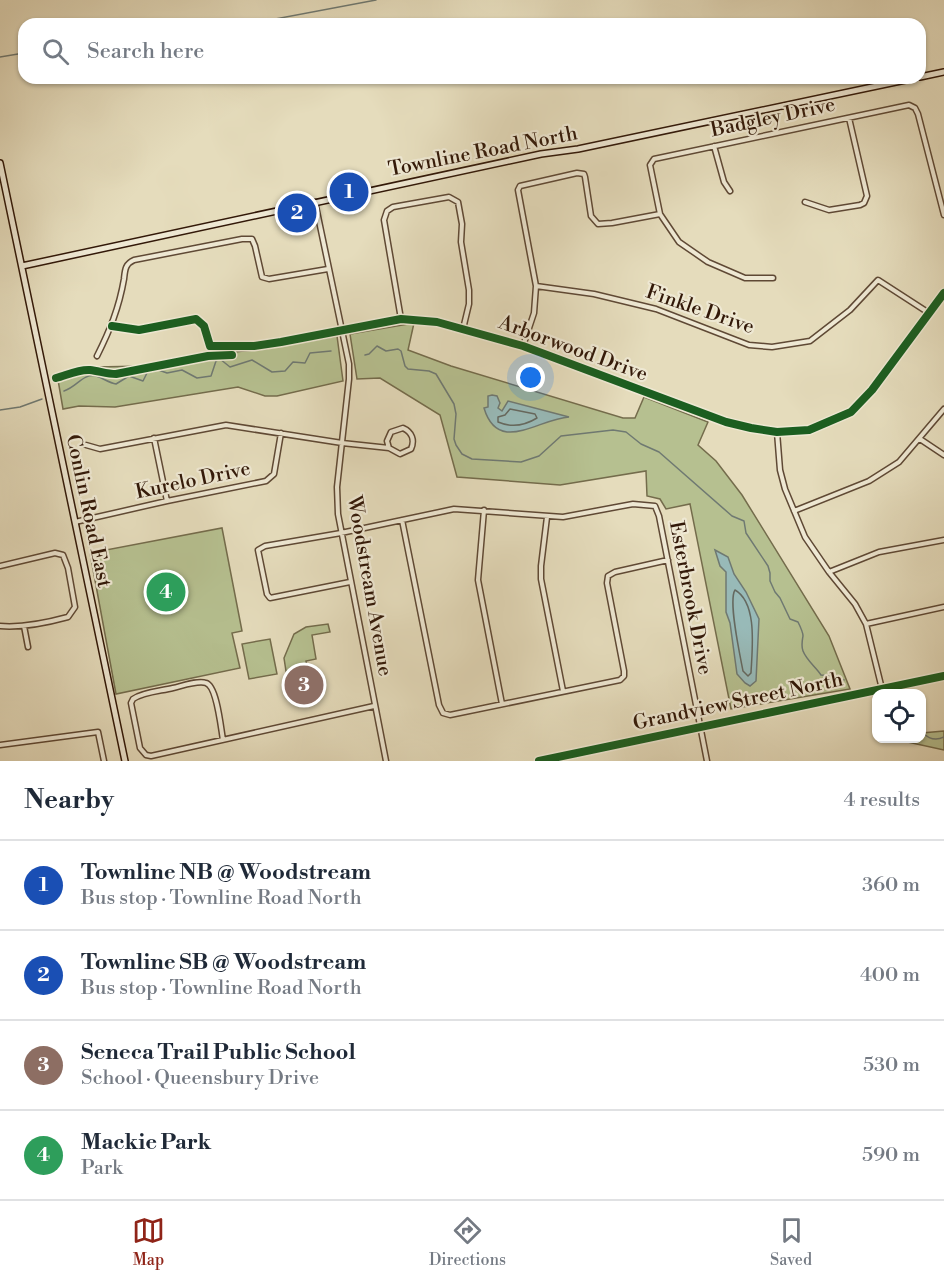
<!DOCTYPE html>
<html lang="en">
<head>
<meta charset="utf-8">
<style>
  body { margin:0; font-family:"Libre Bodoni",serif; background:#f6f6f7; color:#1f2937 }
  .controls { position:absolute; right:18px; bottom:18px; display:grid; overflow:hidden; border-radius:12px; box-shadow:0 2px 4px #0004 }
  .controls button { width:54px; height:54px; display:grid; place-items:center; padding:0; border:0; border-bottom:2px solid #e0e1e3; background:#fff; color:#1f2937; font:30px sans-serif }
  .you { position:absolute; left:531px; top:378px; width:21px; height:21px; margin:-15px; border:4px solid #fff; border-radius:50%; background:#1a73e8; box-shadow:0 0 0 9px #1a73e833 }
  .badge { display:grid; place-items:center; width:39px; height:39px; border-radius:50%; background:#8f2418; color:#fff; font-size:20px; font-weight:700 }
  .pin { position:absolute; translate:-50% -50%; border:3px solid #fff; box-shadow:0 2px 6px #0006 }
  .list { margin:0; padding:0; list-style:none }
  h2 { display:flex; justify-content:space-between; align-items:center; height:78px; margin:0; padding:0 24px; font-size:26px }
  h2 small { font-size:20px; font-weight:400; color:#747a83 }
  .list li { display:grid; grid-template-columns:39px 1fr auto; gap:18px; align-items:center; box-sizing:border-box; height:90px; padding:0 24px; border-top:2px solid #e0e1e3 }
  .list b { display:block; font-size:22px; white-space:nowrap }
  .list p { margin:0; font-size:20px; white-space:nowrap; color:#747a83 }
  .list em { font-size:20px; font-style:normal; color:#747a83 }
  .icon { flex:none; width:33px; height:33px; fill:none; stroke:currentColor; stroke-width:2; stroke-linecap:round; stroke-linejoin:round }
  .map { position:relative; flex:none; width:944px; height:761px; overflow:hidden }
  .search { position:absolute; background:#fff; box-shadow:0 2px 4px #0004; left:18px; right:18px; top:18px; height:66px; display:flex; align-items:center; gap:15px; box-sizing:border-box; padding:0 21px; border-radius:18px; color:#747a83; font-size:22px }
  .sheet { height:438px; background:#fff }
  nav { display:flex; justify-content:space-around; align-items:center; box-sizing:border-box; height:84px; border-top:2px solid #e0e1e3; background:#fff; font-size:16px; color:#747a83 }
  nav a { display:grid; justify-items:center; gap:3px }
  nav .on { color:#8f2418 }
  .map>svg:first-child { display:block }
  .green { fill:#b6c090; stroke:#746c4c; stroke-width:1.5 }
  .water { fill:#98bab8; stroke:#6f7972; stroke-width:1.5 }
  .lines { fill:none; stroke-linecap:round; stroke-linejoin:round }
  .shore { stroke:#656960; stroke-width:1.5 }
  .stream { stroke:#6f7972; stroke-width:1.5 }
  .street-casing { stroke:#5f4935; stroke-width:7 }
  .secondary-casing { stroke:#321808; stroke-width:8 }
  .street { stroke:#eee8d3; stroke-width:4 }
  .secondary { stroke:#eee8d3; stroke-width:5 }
  .cycleway-casing { stroke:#eee8d3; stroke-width:11 }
  .cycleway { stroke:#1b5e20; stroke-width:8 }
  .labels { text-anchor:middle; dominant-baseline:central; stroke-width:4.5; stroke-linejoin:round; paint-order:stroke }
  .street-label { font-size:20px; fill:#321808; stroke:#eee8d3 }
</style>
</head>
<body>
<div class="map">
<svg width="944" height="761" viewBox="0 0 944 761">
  <rect width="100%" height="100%" fill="#e5dcbc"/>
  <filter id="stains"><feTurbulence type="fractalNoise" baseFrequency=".00333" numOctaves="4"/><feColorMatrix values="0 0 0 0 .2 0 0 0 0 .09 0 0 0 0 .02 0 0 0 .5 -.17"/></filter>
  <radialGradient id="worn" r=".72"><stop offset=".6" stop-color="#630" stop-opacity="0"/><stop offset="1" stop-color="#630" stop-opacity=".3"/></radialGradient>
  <path class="green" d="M414 323 408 350 451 366 623 418H635L644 397 708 422 698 445 716 461 742 495 829 636 850 689 731 709 690 504 666 509 660 499 647 496 646 471 560 485 457 477 440 415 380 378 357 379 350 334Z
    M337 336 343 381 277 396H265L238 387 115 407 79 406 63 409 57 374 95 367 146 366 215 354 264 349Z
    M222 528 242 631 232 633 240 668 116 694 90 553Z
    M328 624 330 632 312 635 316 659 306 661 309 676 295 679 298 696 290 697 284 658 294 634 306 627Z
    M270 639 277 674 249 679 242 644Z
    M944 731V750L894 739 922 738V733Z"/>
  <path class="water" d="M492 395 497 396 500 403 498 408 502 411 508 401 569 417C538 419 498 455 484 408L488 407V396Z
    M715 550 728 557 734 574 746 592 759 619 756 681 750 686 745 683 737 674 730 623 726 612V572L720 566Z"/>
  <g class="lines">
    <path class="shore" d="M510 409 535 414 537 418C524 426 512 428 498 422V417L505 415Z
      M735 590C758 603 752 650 751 673L748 676 743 671C740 655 728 601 735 590Z"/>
    <path class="stream" d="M249 24 376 0
      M0 57 24 53
      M365 355 369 354 377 346 386 351 398 349 401 351 405 366 408 369 429 371 436 374 454 404 456 414 454 439 456 445 462 454 472 459 521 462 539 456 561 436 613 430 626 432 641 444 659 452 732 516 744 521 746 533 768 566 770 573V581L775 592 780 598 790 619 798 622C800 626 803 632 803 636 802 642 801 646 803 651 807 661 816 667 821 675L834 676 844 680
      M64 391C77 387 83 373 96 376 103 378 109 383 116 384L129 376 143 381 148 371 153 368 167 373 182 370 197 378 211 376 216 361 220 359 230 367 252 360 272 372 285 371 293 362 305 363 310 353 331 351
      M0 410 20 407 42 399
      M875 709 876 711
      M922 734 923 733C929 739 936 741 944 737"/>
    <defs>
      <path id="street" d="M714 146 724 182 730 191
        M315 202 349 364V379L337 487 338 514 386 761
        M805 202 829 210 860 205 864 203 867 196 849 118
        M773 278H745L708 262 679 242 660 214 650 165 654 159 909 105 915 108 918 114 944 215
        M536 286 594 294 656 309 749 345 772 347 810 341 850 310 878 280 929 313
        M401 319 384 220 387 211 393 207 449 197 458 202 462 224 461 242 469 290V304L463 329
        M112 326 139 330 196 319 204 326 210 346H254L281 342 401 319 437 322 523 346 726 422 751 428 777 432 809 430 851 412 872 390 944 293
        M523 346 534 313 536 286 518 190 520 186 577 173 584 174 585 177 591 216 598 224 612 223 660 214
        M97 356C110 330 119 308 124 279 125 270 125 264 134 260L242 239H252L255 246 262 277 269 279 328 269
        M777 432 780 470 785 489 805 537 829 572 855 604 866 624 882 689
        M154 438 167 501
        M920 439 944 455
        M86 445 100 449 226 425 342 443 389 448 400 454 411 449C415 440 412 432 403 428L391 432 387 441 389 448
        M484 510 478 580 502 704
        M794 511 869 481 899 462 944 409
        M547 517 541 566V579L563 691
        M402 520 439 705 443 713 450 715 620 680 624 676V671L607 583 608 576 615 572 668 560
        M75 522 167 501 266 481 274 474 281 433
        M0 566 55 553 63 555 68 568 75 607 68 617C46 623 23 628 0 626
        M829 572 879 552 944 540
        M350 582 270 598 267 594 258 550 265 546 341 533 454 509 563 517 633 504 655 506 659 516 707 761
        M866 624 944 607
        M24 626 28 647
        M223 740C221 729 217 686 206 683 198 680 182 686 173 688 161 691 143 692 133 699L131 703 140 748 146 755 151 756 374 706
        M0 745 98 732 104 761"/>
      <path id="secondary" d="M920 77 944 72
        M0 163 125 761
        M22 266 541 154 578 149 915 78
        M539 761 944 676"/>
    </defs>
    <use href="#street" class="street-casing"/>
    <use href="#secondary" class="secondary-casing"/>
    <use href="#street" class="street"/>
    <use href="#secondary" class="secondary"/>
    <defs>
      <path id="cycleway" d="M112 326 139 330 196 319 204 326 210 346H254L281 342 401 319 437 322 523 346 726 422 751 428 777 432 809 430 851 412 872 390 944 293
        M56 378C67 375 79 369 90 370 99 371 107 374 116 374L208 356 232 355
        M539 761 944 676"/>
    </defs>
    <use href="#cycleway" class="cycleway-casing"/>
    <use href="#cycleway" class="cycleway"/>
  </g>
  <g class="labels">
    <g class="street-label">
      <text transform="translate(773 118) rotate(-12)">Badgley Drive</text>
      <text transform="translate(483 152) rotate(-11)">Townline Road North</text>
      <text transform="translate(700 310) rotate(19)">Finkle Drive</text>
      <text transform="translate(573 349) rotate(20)">Arborwood Drive</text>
      <text transform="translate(193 481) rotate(-12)">Kurelo Drive</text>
      <text transform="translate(88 511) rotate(78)">Conlin Road East</text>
      <text transform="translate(369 586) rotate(80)">Woodstream Avenue</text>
      <text transform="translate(690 598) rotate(79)">Esterbrook Drive</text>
      <text transform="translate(738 702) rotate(-12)">Grandview Street North</text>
    </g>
  </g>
  <rect width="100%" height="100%" filter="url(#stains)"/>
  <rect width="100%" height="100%" fill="url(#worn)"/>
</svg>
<div class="controls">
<button><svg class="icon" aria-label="locate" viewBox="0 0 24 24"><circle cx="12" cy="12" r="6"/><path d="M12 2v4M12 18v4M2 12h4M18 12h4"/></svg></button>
</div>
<div class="you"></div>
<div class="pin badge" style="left:349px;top:192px;background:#1a4fb4">1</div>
<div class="pin badge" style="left:297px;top:213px;background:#1a4fb4">2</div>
<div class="pin badge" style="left:304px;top:685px;background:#8d6e63">3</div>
<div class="pin badge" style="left:166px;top:592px;background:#2e9e5b">4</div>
<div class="search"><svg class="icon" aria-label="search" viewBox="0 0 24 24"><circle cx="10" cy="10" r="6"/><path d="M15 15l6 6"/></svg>Search here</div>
</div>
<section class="sheet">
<h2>Nearby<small>4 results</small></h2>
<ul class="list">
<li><span class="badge" style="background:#1a4fb4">1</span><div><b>Townline NB @ Woodstream</b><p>Bus stop · Townline Road North</p></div><em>360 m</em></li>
<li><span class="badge" style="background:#1a4fb4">2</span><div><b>Townline SB @ Woodstream</b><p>Bus stop · Townline Road North</p></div><em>400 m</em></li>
<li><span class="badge" style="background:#8d6e63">3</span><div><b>Seneca Trail Public School</b><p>School · Queensbury Drive</p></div><em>530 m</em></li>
<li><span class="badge" style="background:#2e9e5b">4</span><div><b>Mackie Park</b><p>Park</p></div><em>590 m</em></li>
</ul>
</section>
<nav>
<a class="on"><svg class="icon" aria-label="map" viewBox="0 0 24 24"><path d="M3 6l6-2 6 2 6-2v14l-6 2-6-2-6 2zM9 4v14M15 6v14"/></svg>Map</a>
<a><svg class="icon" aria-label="directions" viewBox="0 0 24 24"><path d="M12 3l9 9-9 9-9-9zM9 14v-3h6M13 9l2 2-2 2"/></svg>Directions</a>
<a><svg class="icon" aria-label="saved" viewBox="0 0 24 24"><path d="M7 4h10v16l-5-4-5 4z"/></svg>Saved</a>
</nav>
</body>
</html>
